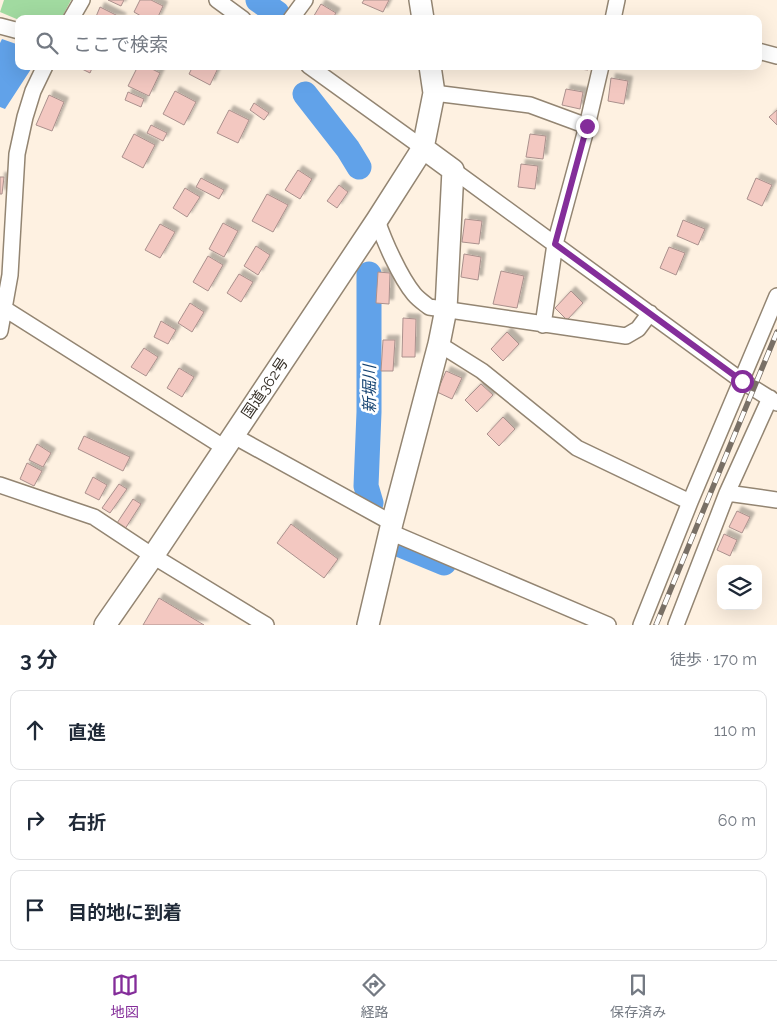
<!DOCTYPE html>
<html lang="ja">
<head>
<meta charset="utf-8">
<style>
  body { margin:0; font-family:Raleway,"Noto Sans JP",sans-serif; background:#f2f2f3; color:#1f2937 }
  .controls { position:absolute; right:15px; bottom:15px; display:grid; overflow:hidden; border-radius:10px; box-shadow:0 5px 20px #0002 }
  .controls button { width:45px; height:45px; display:grid; place-items:center; padding:0; border:0; border-bottom:1px solid #e0e1e3; background:#fff; color:#1f2937; font:25px sans-serif }
  .stop { position:absolute; width:15px; height:15px; margin:-11px; border:4px solid #842d9a; border-radius:50%; background:#fff }
  .stop.end { background:#842d9a; border-color:#fff; box-shadow:0 1px 5px #0008 }
  .list { margin:0; padding:0; list-style:none }
  h2 { display:flex; justify-content:space-between; align-items:center; height:65px; margin:0; padding:0 20px; font-size:21px }
  h2 small { font-size:16px; font-weight:400; color:#747a83 }
  .list li { display:grid; grid-template-columns:32px 1fr auto; gap:15px; align-items:center; box-sizing:border-box; height:80px; margin:0 10px 10px; padding:0 10px; border:1px solid #e0e1e3; border-radius:10px }
  .list b { display:block; font-size:19px; white-space:nowrap }
  .list em { font-size:16px; font-style:normal; color:#747a83 }
  .icon { flex:none; width:28px; height:28px; fill:none; stroke:currentColor; stroke-width:2; stroke-linecap:round; stroke-linejoin:round }
  .map { position:relative; flex:none; width:777px; height:625px; overflow:hidden }
  .search { position:absolute; background:#fff; box-shadow:0 5px 20px #0002; left:15px; right:15px; top:15px; height:55px; display:flex; align-items:center; gap:12px; box-sizing:border-box; padding:0 18px; border-radius:10px; color:#747a83; font-size:19px }
  .sheet { height:335px; background:#fff }
  nav { display:flex; justify-content:space-around; align-items:center; box-sizing:border-box; height:70px; border-top:1px solid #e0e1e3; background:#fff; font-size:14px; color:#747a83 }
  nav a { display:grid; justify-items:center; gap:2px }
  nav .on { color:#842d9a }
  .map>svg:first-child { display:block }
  .green { fill:#a1daa0 }
  .water { fill:#61a2e9 }
  .lines { fill:none; stroke-linecap:round; stroke-linejoin:round }
  .river { stroke:#61a2e9; stroke-width:25 }
  .building { fill:#f3c8c1; stroke:#aa918d; filter:url(#shadow) }
  .minor-casing { stroke:#938572; stroke-width:18 }
  .highway-casing { stroke:#938572; stroke-width:24 }
  .minor { stroke:#fff; stroke-width:15 }
  .highway { stroke:#fff; stroke-width:21 }
  .rail-casing { stroke:#797066; stroke-width:5.5 }
  .rail { stroke:#fff; stroke-width:4; stroke-dasharray:11; stroke-linecap:butt }
  .route { stroke:#842d9a; stroke-width:6 }
  .labels { text-anchor:middle; dominant-baseline:central; stroke-width:5; stroke-linejoin:round; paint-order:stroke }
  .street-label { font-size:15px; fill:#363028; stroke:#fff }
  .water-label { font-size:16px; font-style:italic; fill:#174472; stroke:#fff }
</style>
</head>
<body>
<div class="map">
<svg width="777" height="625" viewBox="0 0 777 625">
  <defs>
    <filter id="shadow"><feDropShadow dx="4.5" dy="-4.5" stdDeviation="1" flood-color="#0004"/></filter>
  </defs>
  <rect width="100%" height="100%" fill="#fef1e1"/>
  <path class="green" d="M4 0H71L61 19H19V20L0 12Z"/>
  <path class="water" d="M2 39 19 45V66H33L5 109 0 107V43Z"/>
  <g class="lines">
    <path class="river" d="M258 0 277 13
      M305 94 348 149 359 167
      M369 274V412L366 486 371 503
      M398 544 444 563"/>
  </g>
  <path class="building" d="M108 0H124L121 6Z
    M140 0H151L163 6 157 19H146L134 12Z
    M364 0H389L383 12 362 3Z
    M321 4 336 13 332 19H312Z
    M100 7 122 18 121 19H95Z
    M76 66H93L90 73Z
    M138 66H146L160 73 149 96 128 86Z
    M193 66H219L210 85 189 74Z
    M571 66H588V70L571 68Z
    M611 78 628 81 624 104 608 101Z
    M566 89 583 92 580 109 562 105Z
    M175 91 196 102 184 125 163 114Z
    M128 92 144 99 141 107 125 100Z
    M49 95 64 102 52 131 36 125Z
    M254 103 269 113 264 120 250 110Z
    M229 110 249 120 238 143 217 133Z
    M777 110V125L769 117Z
    M151 125 167 133 163 141 147 133Z
    M134 134 155 145 143 168 122 157Z
    M530 134 546 136 543 159 526 157Z
    M521 164 538 166 535 189 518 187Z
    M298 170 312 179 300 199 285 190Z
    M0 177H4L2 194H0Z
    M201 178 224 190 219 199 196 187Z
    M756 178 772 185 762 206 747 199Z
    M339 185 348 192 337 208 327 201Z
    M185 188 200 197 187 217 173 208Z
    M267 194 288 205 273 232 252 221Z
    M465 219 482 221 479 244 462 242Z
    M683 220 705 229 698 245 677 236Z
    M223 223 238 231 224 257 209 249Z
    M160 224 175 232 160 258 145 250Z
    M256 246 270 255 258 275 244 266Z
    M669 247 685 253 676 275 660 268Z
    M464 254 481 257 478 280 461 277Z
    M208 256 223 265 208 291 193 282Z
    M501 271 524 276 517 308 493 304Z
    M378 272 390 273 389 304 376 303Z
    M239 274 253 282 241 302 227 293Z
    M571 291 583 303 567 320 555 308Z
    M190 303 204 312 192 332 178 323Z
    M403 318 416 319 415 357H402Z
    M161 321 176 330 168 344 154 337Z
    M507 332 519 344 503 361 491 349Z
    M383 340H395L393 371H381Z
    M144 348 158 357 146 376 131 367Z
    M179 368 194 377 182 397 167 388Z
    M446 371 462 378 452 399 437 392Z
    M481 384 493 395 477 412 465 400Z
    M503 417 515 429 499 446 487 434Z
    M84 436 130 457 123 471 78 449Z
    M37 444 51 453 43 467 29 460Z
    M27 463 42 471 34 486 20 479Z
    M93 477 107 485 99 500 85 493Z
    M119 484 127 489 110 513 102 508Z
    M133 499 141 504 125 529 117 523Z
    M737 511 750 517 742 533 729 527Z
    M291 524 338 559 324 578 277 543Z
    M724 534 737 540 730 556 717 550Z
    M159 598 204 625H143Z"/>
  <g class="lines">
    <defs>
      <path id="minor" d="M217 0 243 19
        M71 19 82 0
        M291 19 305 0
        M613 19 617 0
        M0 26 19 31
        M758 51 777 56
        M309 66 423 148
        M434 93 530 105 587 126
        M453 170 742 381 777 403
        M377 220C384 241 400 277 414 294 418 299 424 303 429 307L626 336 638 329 650 313
        M5 309 225 448
        M543 325 555 244 587 126 601 66
        M0 331 10 275 17 154 25 117 33 91 45 66
        M439 344 482 371 577 448 690 502
        M234 436 392 523
        M0 485 94 517 153 556 266 625
        M727 493 777 500
        M390 532 608 625
        M641 625 690 502 777 296
        M676 625 727 493 770 398"/>
      <path id="highway" d="M420 0 423 19
        M105 625 153 556 377 220 423 148 434 93 430 66
        M368 625 392 523 439 344 446 309 453 170 423 148"/>
    </defs>
    <use href="#minor" class="minor-casing"/>
    <use href="#highway" class="highway-casing"/>
    <use href="#minor" class="minor"/>
    <use href="#highway" class="highway"/>
    <defs>
      <path id="rail" d="M656 625 777 332"/>
    </defs>
    <use href="#rail" class="rail-casing"/>
    <use href="#rail" class="rail"/>
  </g>
  <g class="lines">
    <path class="route" d="M587 126 555 244 742 381"/>
  </g>
  <g class="labels">
    <g class="street-label">
      <text transform="translate(265 388) rotate(-56)">国道362号</text>
    </g>
    <g class="water-label">
      <text transform="translate(369 389) rotate(-90)">新堀川</text>
    </g>
  </g>
</svg>
<div class="controls">
<button><svg class="icon" aria-label="layers" viewBox="0 0 24 24"><path d="M12 4l9 5-9 5-9-5zM3 14l9 5 9-5"/></svg></button>
</div>
<div class="stop" style="left:742px;top:381px"></div>
<div class="stop end" style="left:587px;top:126px"></div>
<div class="search"><svg class="icon" aria-label="search" viewBox="0 0 24 24"><circle cx="10" cy="10" r="6"/><path d="M15 15l6 6"/></svg>ここで検索</div>
</div>
<section class="sheet">
<h2>3 分<small>徒歩 · 170 m</small></h2>
<ul class="list">
<li><svg class="icon" aria-label="ahead" viewBox="0 0 24 24"><path d="M12 20V5M6 11l6-6 6 6"/></svg><div><b>直進</b></div><em>110 m</em></li>
<li><svg class="icon" aria-label="right" viewBox="0 0 24 24"><path d="M7 20v-9h11M14 6l5 5-5 5"/></svg><div><b>右折</b></div><em>60 m</em></li>
<li><svg class="icon" aria-label="arrive" viewBox="0 0 24 24"><path d="M6 21V4h12l-3 4 3 4H6"/></svg><div><b>目的地に到着</b></div></li>
</ul>
</section>
<nav>
<a class="on"><svg class="icon" aria-label="map" viewBox="0 0 24 24"><path d="M3 6l6-2 6 2 6-2v14l-6 2-6-2-6 2zM9 4v14M15 6v14"/></svg>地図</a>
<a><svg class="icon" aria-label="directions" viewBox="0 0 24 24"><path d="M12 3l9 9-9 9-9-9zM9 14v-3h6M13 9l2 2-2 2"/></svg>経路</a>
<a><svg class="icon" aria-label="saved" viewBox="0 0 24 24"><path d="M7 4h10v16l-5-4-5 4z"/></svg>保存済み</a>
</nav>
</body>
</html>
